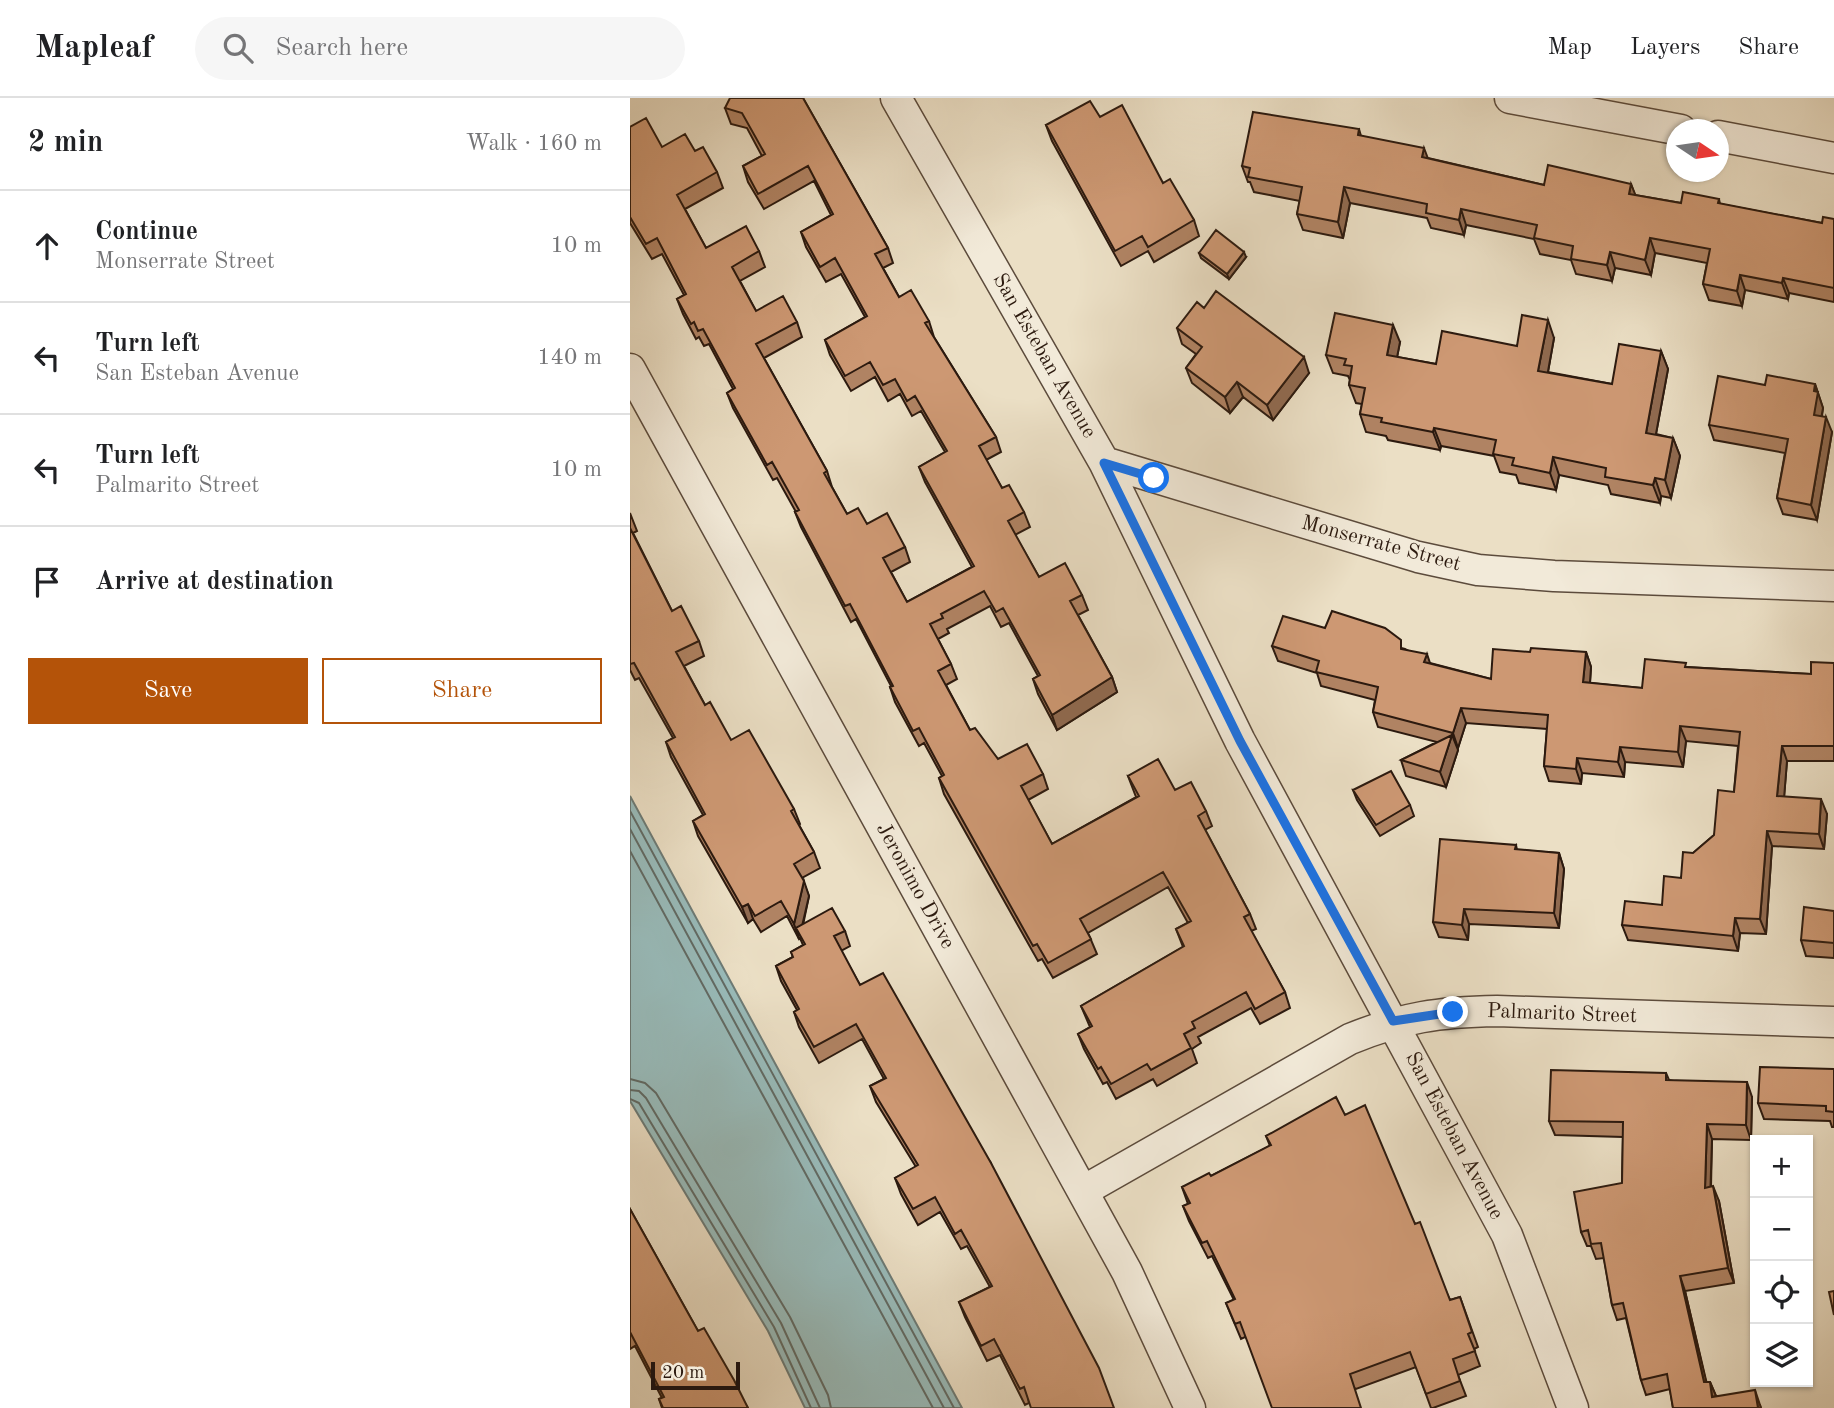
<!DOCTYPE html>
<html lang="en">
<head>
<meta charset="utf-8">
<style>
  body { margin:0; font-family:"Old Standard TT",serif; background:#f6f6f6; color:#202124 }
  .controls { position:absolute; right:21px; bottom:21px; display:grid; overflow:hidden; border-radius:0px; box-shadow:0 2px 5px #0004 }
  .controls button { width:63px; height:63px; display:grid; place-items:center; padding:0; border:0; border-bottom:2px solid #e0e0e0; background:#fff; color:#202124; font:35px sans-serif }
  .compass { position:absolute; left:1036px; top:21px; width:63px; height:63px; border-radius:50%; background:#fff; box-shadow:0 2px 5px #0004; rotate:103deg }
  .scale { position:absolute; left:21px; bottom:18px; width:89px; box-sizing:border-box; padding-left:7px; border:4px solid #2c1a0f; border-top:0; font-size:19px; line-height:24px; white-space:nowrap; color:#2c1a0f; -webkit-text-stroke:5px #f2ead9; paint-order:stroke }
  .stop { position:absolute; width:21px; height:21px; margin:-16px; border:5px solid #1a73e8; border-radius:50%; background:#fff }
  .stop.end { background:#1a73e8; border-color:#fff; box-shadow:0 2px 7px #0008 }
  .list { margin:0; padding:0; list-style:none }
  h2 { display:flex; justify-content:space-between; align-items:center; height:91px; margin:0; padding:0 28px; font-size:30px }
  h2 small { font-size:23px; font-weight:400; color:#757577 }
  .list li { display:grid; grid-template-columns:46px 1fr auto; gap:21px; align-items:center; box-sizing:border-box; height:112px; padding:0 28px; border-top:2px solid #e0e0e0 }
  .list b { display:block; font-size:26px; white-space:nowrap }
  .list p { margin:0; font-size:23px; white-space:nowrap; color:#757577 }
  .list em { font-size:23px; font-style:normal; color:#757577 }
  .actions { display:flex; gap:14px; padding:21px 28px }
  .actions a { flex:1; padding:16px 0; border:2px solid #b45309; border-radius:0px; text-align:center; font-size:24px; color:#b45309 }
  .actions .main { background:#b45309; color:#fff }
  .icon { flex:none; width:38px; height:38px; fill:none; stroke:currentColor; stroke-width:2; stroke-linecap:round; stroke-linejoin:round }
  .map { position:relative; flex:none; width:1204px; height:1310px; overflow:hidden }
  header { display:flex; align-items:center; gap:42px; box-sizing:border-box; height:98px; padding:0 35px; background:#fff; border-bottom:2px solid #e0e0e0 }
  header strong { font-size:33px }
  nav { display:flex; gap:38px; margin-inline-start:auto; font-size:24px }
  .search { width:490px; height:63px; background:#f6f6f6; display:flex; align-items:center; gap:18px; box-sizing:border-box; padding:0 24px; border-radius:38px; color:#757577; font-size:26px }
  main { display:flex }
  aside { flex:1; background:#fff }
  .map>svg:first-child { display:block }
  .water { fill:#99bcbb; stroke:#6d7b76; stroke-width:2 }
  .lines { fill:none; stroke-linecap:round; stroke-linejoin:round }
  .shore { stroke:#626b65; stroke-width:2 }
  .street-casing { stroke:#5c4b3c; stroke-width:33 }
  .street { stroke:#f2ead9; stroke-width:30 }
  .wall { fill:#b08363; stroke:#2c1a0f; stroke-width:2 }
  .shaded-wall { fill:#906a50; stroke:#2c1a0f; stroke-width:2 }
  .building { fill:#cd9873; stroke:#2c1a0f; stroke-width:2 }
  .route { stroke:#1a73e8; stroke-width:9 }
  .labels { text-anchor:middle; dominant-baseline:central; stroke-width:5; stroke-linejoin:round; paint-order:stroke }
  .street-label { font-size:21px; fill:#2c1a0f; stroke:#f2ead9 }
</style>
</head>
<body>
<header>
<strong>Mapleaf</strong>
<div class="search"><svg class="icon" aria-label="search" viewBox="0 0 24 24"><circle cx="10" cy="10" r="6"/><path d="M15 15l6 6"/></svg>Search here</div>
<nav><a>Map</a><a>Layers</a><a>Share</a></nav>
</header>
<main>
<aside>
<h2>2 min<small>Walk · 160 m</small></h2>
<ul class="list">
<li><svg class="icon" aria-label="ahead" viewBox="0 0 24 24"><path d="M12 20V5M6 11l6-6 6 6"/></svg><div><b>Continue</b><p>Monserrate Street</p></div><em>10 m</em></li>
<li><svg class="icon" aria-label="left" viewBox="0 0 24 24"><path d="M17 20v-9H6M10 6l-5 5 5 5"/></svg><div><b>Turn left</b><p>San Esteban Avenue</p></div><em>140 m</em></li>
<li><svg class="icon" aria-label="left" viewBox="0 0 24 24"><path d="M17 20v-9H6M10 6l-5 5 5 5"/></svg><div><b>Turn left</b><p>Palmarito Street</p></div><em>10 m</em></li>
<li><svg class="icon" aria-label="arrive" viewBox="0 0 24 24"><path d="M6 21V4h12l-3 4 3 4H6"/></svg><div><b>Arrive at destination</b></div></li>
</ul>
<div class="actions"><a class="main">Save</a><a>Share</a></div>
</aside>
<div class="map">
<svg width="1204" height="1310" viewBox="0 0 1204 1310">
  <rect width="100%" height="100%" fill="#ebdfc5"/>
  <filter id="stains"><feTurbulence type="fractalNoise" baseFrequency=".00286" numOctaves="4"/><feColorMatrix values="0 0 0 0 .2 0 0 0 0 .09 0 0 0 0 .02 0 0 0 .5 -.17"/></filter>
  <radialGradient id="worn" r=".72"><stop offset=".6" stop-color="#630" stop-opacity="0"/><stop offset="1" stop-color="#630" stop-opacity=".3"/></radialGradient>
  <path class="water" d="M0 698 332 1310H175L138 1233 0 1003Z"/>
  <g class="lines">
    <path class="shore" d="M0 713 324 1310
      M0 731 314 1310
      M0 753 303 1310
      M0 981 15 985 26 995 160 1219 198 1297 201 1310
      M0 992 9 993 16 1000 151 1225 190 1310
      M0 1001 9 1005 144 1229 181 1310"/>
    <defs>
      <path id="street" d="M266 0 474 364 610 643 877 1137 943 1310
        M880 0 1051 32
        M1088 38 1204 60
        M0 271 497 1174 560 1310
        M474 364 788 459 848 472 924 478 1204 488
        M453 1093 720 941C774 919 809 914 867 913L1204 924"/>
    </defs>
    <use href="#street" class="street-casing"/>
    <use href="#street" class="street"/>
  </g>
  <path class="wall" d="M173 0 258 150 263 165 253 170 269 199 299 223 304 239 366 339 371 354 356 362 372 390 394 414 400 429 385 437 409 479 452 497 458 512 448 517 482 579 487 594 427 632 408 596 403 581 408 578 379 525 371 529 360 508 317 531 319 535 308 541 321 566 327 581 316 587 340 632 368 661 413 676 418 691 398 702 422 746 506 699 498 678 545 692 576 713 582 728 575 732 620 816 626 831 621 833 655 894 660 910 630 926 621 910 568 939 571 945 562 951 567 965 527 988 523 981 486 1001 477 984 473 986 454 951 448 936 460 929 451 908 553 849 546 831 558 825 538 789 458 835 467 856 423 880 412 861 408 863 314 696 309 680 312 678 294 645 289 648 265 604 260 589 261 588 226 521 221 524 171 429 165 414H166L147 380 143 382 103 310 97 295 103 291 79 246 74 248 69 239 66 241 53 216 47 201 54 197 32 156 22 161 0 125V29L32 49 65 53 87 74 93 90 55 111 76 150 129 153 135 169 110 183 126 213 167 224 172 239 134 260 197 373 202 389 217 416 237 426 275 449 280 464 261 474 277 504 342 469 295 384 289 369 315 354 291 313 282 318 270 296 258 303 245 279 221 293 200 257 195 242 235 219 211 176 196 184 176 149 171 134 201 117 184 83 134 111 118 84 113 68 132 58 117 30 101 26 95 10Z
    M470 19 533 85 564 122 569 138 524 164 518 153 491 168 422 43 416 27Z
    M729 31 731 38 798 60 914 87 1001 86 1005 97 1051 105 1089 101 1090 106 1192 125 1204 121V204L1159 195 1158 201 1115 192 1112 208 1079 202 1073 186 1077 165 1025 155 1021 177 985 170 982 183 946 176 941 162 910 156 904 141 836 127 834 137 801 130 797 120 720 105 713 140 673 132 667 116 670 103 624 94 620 84H618L612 68Z
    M569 155 616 159 599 181 571 160Z
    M574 210 679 275 643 322 613 299 600 315 562 285 556 270 566 256 552 246 547 230Z
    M924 240 918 274 982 286 1031 253 1038 271 1026 336 1043 340 1050 358 1041 400 1031 398 1030 405 981 396 978 387 929 377 926 392 889 385 886 377 870 374 864 358 811 348 810 352 758 342 756 338 736 334 730 316 732 306 726 305 719 287 720 282 718 278 703 275 696 257 770 244 767 259 806 266Z
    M1185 286 1193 310 1192 318 1202 334 1187 422 1153 416 1147 400 1155 355 1084 342 1079 327 1135 287Z
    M0 415 7 433 3 435 42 513 69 543 74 558 54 568 75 607 101 642 164 711 170 726 169 727 184 754 190 770 172 780 179 798 173 827 215 833 220 848 211 853 230 887 361 1065 399 1305 395 1307 370 1257 357 1263 335 1219 329 1204 360 1189 337 1148 331 1151 310 1114 288 1127 271 1096 265 1080 286 1069 246 1004 240 988 254 981 232 941 189 965 169 929 164 914 167 912 151 883 146 868 163 859 161 854 173 847 170 840 169 841 157 818 131 834 123 821 118 825 68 738 63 723 73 717 41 659 36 644 43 640 9 580 5 582 0 572Z
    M695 530 775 551 800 565 861 581 900 554H956L961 569 960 585 1012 590 1057 569 1181 576 1204 565V663H1157L1154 699 1197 716 1194 751 1142 748 1136 836 1110 835 1108 853 998 842 992 827 1032 807 1051 780 1063 755 1084 737 1104 694 1108 648 1056 643 1053 669 995 664 994 679 952 675 951 686 919 683 914 668 917 631 836 625 828 650 827 649 828 652 816 689 776 678 771 662 807 644 748 629 743 614 745 602 691 588 687 575 648 563 642 548Z
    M723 692 780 707 784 718 750 738 727 702Z
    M886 747 887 752 929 755 934 771 929 830 839 826 838 842 809 839 803 824Z
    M1204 813V860L1176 858 1171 842Z
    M1204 971V1029H1202L1200 1023 1134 1021 1128 1005Z
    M1036 975 1039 982 1122 999 1121 1042 1082 1041 1081 1089 1089 1103 1104 1185 1055 1193 1076 1284H1080L1086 1298 1130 1307 1131 1310H1043L1040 1291 1016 1297 1011 1282 996 1220 987 1222 982 1207 974 1160 966 1161 961 1148H957L951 1134 992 1085 993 1039 925 1037 919 1023Z
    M715 1017 785 1126 820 1202 830 1199 848 1249 844 1251 850 1268 828 1277 836 1298 803 1310H801L786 1269 726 1291 615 1239 611 1241 596 1205 604 1202 582 1158 578 1160 559 1123 553 1108 558 1106 552 1089 581 1078 640 1048 636 1038Z
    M0 1111 68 1233 118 1310H32L29 1301 32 1300 5 1248 0 1251Z"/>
  <path class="shaded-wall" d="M794 50 800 66 792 59Z
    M1001 86 1007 101 999 96Z
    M714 89 720 105 713 140 708 124Z
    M831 111 836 127 834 137 829 122Z
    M1020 140 1025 155 1021 177 1015 162Z
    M614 154 616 159 599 181 597 176Z
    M980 154 985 170 982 183 977 167Z
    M1110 177 1115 192 1112 208 1107 193Z
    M1153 180 1159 195 1158 201 1152 185Z
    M918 222 924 240 915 290 908 273Z
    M763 227 770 244 764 275 757 257Z
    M1031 253 1038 271 1023 352 1016 335Z
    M674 259 679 275 643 322 637 307Z
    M607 284 613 299 600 315 595 299Z
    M1185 286 1193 310 1189 332 1184 317Z
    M1196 319 1202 334 1187 422 1181 407Z
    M804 330 811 348 810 352 803 334Z
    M1043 340 1050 358 1041 400 1035 382Z
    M923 359 929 377 926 392 920 375Z
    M1025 380 1031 398 1030 405 1023 387Z
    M956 554 961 569 959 599 953 584Z
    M797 556 802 571 794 564Z
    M482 579 487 594 427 632 422 617Z
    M831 610 836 625 828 650 823 635Z
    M1050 628 1056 643 1053 669 1048 654Z
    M822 637 828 652 816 689 810 674Z
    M1152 648 1157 663 1153 713 1147 698Z
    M990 649 995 664 994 679 988 664Z
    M947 660 952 675 951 686 946 671Z
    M1191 701 1197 716 1194 751 1189 736Z
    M1137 733 1142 748 1136 836 1130 821Z
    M929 755 934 771 929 830 924 815Z
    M174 783 179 798 170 837 166 830 169 841 164 826Z
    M118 806 123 821 118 825 112 809Z
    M834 811 839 826 838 842 832 827Z
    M1105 820 1110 835 1108 853 1103 838Z
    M1117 984 1122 999 1121 1042 1116 1027Z
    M1077 1026 1082 1041 1080 1105 1075 1090Z
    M1083 1088 1089 1103 1104 1185 1098 1170Z
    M1050 1178 1055 1193 1080 1299 1074 1284Z
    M1080 1284 1086 1298 1082 1299Z
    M1125 1292 1131 1310H1128Z"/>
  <path class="building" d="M100 0H173L258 150 245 156 269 199 281 192 299 223 295 225 366 339 349 348 372 390 379 387 394 414 378 423 409 479 435 465 452 497 440 503 482 579 422 617 403 581 410 577 373 510 366 514 354 493 311 516 313 520 300 526 321 566 308 573 340 632 345 630 368 661 397 646 413 676 391 688 422 746 509 698 498 678 528 661 545 692 561 684 576 713 568 718 620 816 614 819 655 894 625 911 616 894 562 924 565 930 554 936 561 950 521 972 517 966 481 986 471 969 468 971 448 936 462 928 451 908 554 848 546 831 561 823 533 774 450 821 461 841 418 865 407 846 403 848 309 680 314 677 289 630 283 633 260 589 263 588 220 506 215 508 165 414 169 412 142 364 137 367 97 295 105 290 73 231 68 233 64 224 61 226 47 201 56 196 27 140 16 146 0 119V29L16 20 32 49 55 36 65 53 73 49 87 74 47 97 76 150 116 128 129 153 102 169 126 213 153 198 167 224 126 246 197 373 194 375 217 416 228 410 237 426 257 415 275 449 253 460 277 504 344 468 289 369 317 353 285 298 277 303 265 281 253 287 240 264 215 278 195 242 237 218 205 160 190 169 171 134 203 116 178 68 128 96 113 68 135 56 112 15 95 10Z
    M460 3 470 19 492 7 533 85 540 81 564 122 518 149 512 138 485 153 416 27Z
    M623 14 729 31 728 37 794 50 792 59 914 87 918 67 1001 86 999 96 1051 105 1053 94 1089 101 1088 105 1192 125 1193 119 1204 121V190L1153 180 1152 185 1110 177 1107 193 1073 186 1080 151 1020 140 1015 162 980 154 977 167 941 161 943 148 904 140 907 127 831 111 829 122 796 115 797 106 714 89 708 124 667 116 672 89 618 79 620 70 612 68Z
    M586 132 614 154 597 176 569 155Z
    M586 193 674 259 637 307 607 284 595 299 556 270 572 249 547 230 567 204 574 210Z
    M705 215 763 227 757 257 806 266 812 233 887 248 892 217 918 222 908 273 982 286 989 246 1031 253 1016 335 1043 340 1035 382 1025 380 1023 387 975 379 976 370 923 359 920 375 882 367 884 360 863 356 866 342 804 330 803 334 751 324 752 320 730 316 735 290 719 287 722 268 714 267 716 261 696 257Z
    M1137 277 1185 286 1184 293 1188 294 1184 317 1196 319 1181 407 1147 400 1158 341 1079 327 1088 278 1135 287Z
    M0 430 42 513 51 508 69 543 46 554 75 607 80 604 101 642 119 632 164 711 161 713 184 754 164 766 174 783 164 826 151 803 125 818 118 806 112 809 63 723 75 716 36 644 45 639 4 565 0 566Z
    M702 513 755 530 771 542V551L797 556 794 564 861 581 863 551 900 554 901 550 956 554 953 584 1012 590 1015 561 1056 565 1055 569 1181 576V564L1204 565V648H1152L1147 698 1191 701 1189 736 1137 733 1130 821 1105 820 1103 838 992 827 995 803 1032 807 1034 778 1051 780 1053 754 1063 755 1084 737 1088 692 1104 694 1110 634 1050 628 1048 654 990 649 988 664 947 660 946 671 914 668 918 617 831 610 823 635 743 614 748 589 686 574 689 563 642 548 653 518 695 530Z
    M822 637 810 674 771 662Z
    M761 673 780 707 746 727 723 692Z
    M810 741 886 747 885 751 929 755 924 815 834 811 832 827 803 824Z
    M1174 809 1204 813V845L1171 842Z
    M202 810 215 833 204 838 230 887 253 875 361 1065 469 1270 484 1310H401L394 1289 390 1291 364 1241 351 1248 329 1204 362 1188 331 1132 325 1136 305 1099 283 1111 265 1080 288 1067 240 988 256 980 226 926 184 949 164 914 169 911 146 868 163 859 161 854 175 846 166 830Z
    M1130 969 1204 971V1014L1196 1013V1008L1128 1005Z
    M921 972 1036 975V982L1117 984 1116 1027 1077 1026 1075 1090 1083 1088 1098 1170 1050 1178 1074 1284H1080L1082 1299 1125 1292 1128 1310H1043L1037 1276 1011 1282 993 1205 982 1207 971 1145 961 1146 958 1132 951 1134 944 1094 992 1085 993 1024 919 1023Z
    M706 999 715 1017 735 1007 785 1126 790 1124 820 1202 830 1199 842 1234 838 1236 845 1253 823 1261 830 1283 796 1296 780 1254 720 1276 731 1310H642L610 1224 605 1226 596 1205 605 1201 577 1143 572 1145 553 1108 560 1105 552 1089 579 1075 581 1078 641 1047 636 1038Z
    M0 1111 68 1233 74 1230 104 1282 118 1310H33L29 1301 34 1299 0 1234Z
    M1204 1193V1217L1199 1194Z"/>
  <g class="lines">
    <path class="route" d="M524 380 474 365 610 643 763 923 823 914"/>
  </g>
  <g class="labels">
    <g class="street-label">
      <text transform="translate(414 258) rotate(60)">San Esteban Avenue</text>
      <text transform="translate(751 446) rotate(15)">Monserrate Street</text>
      <text transform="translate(285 788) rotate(61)">Jeronimo Drive</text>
      <text transform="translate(932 916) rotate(2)">Palmarito Street</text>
      <text transform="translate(824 1038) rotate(62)">San Esteban Avenue</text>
    </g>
  </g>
  <rect width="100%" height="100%" filter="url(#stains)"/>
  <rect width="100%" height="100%" fill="url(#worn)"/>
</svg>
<div class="controls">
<button>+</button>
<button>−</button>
<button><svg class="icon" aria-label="locate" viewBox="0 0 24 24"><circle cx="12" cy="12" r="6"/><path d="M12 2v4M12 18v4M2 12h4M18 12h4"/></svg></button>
<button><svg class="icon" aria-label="layers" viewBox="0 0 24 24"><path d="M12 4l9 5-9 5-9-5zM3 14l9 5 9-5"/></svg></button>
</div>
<svg class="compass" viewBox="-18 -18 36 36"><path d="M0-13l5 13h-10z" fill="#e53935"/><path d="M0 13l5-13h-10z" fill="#757577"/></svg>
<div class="scale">20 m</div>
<div class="stop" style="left:524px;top:380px"></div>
<div class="stop end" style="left:823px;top:914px"></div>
</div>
</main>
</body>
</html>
